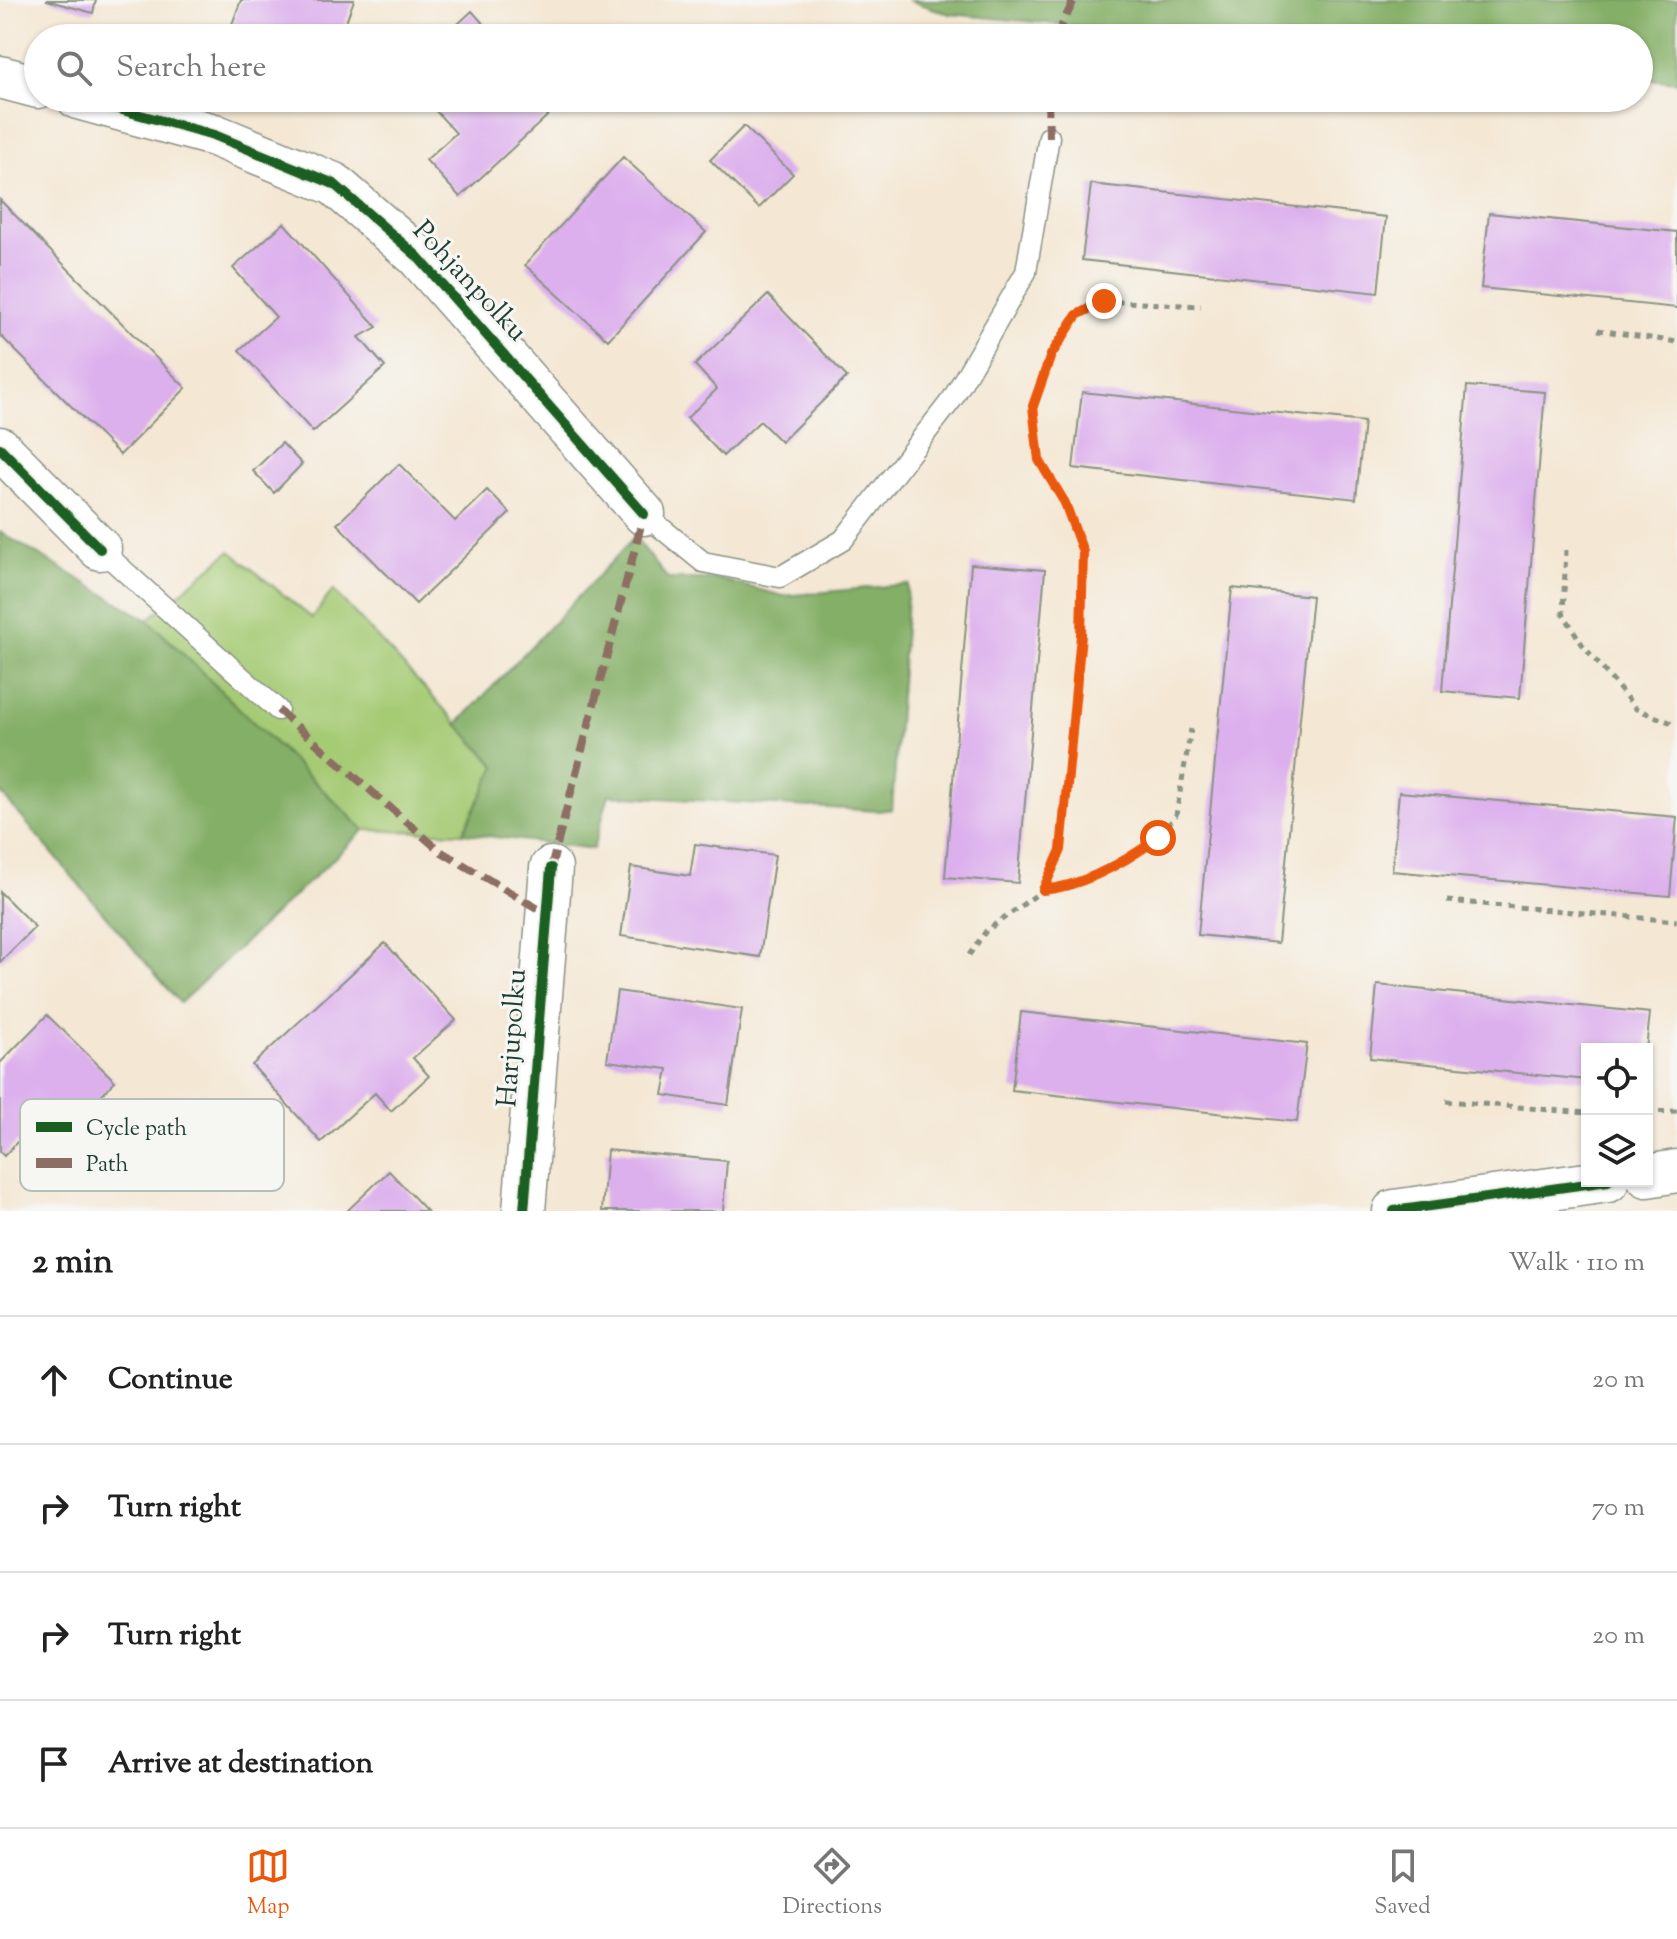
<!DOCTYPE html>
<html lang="en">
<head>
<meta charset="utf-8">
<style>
  body { margin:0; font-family:"Sorts Mill Goudy",serif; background:#f2f2f2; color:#222 }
  .controls { position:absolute; right:24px; bottom:24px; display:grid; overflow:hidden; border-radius:0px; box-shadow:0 2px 6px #0004 }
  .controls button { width:72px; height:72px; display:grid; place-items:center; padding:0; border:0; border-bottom:2px solid #e0e0e0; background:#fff; color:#222; font:40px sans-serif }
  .stop { position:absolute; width:24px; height:24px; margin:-18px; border:6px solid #ea580c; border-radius:50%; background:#fff }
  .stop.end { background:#ea580c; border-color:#fff; box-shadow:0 2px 8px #0008 }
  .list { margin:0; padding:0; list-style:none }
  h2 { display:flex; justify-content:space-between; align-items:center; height:104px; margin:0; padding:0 32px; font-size:34px }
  h2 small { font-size:26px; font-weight:400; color:#767676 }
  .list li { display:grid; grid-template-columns:52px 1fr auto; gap:24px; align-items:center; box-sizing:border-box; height:128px; padding:0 32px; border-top:2px solid #e0e0e0 }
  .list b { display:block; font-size:30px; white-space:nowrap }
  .list em { font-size:26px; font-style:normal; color:#767676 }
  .icon { flex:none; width:44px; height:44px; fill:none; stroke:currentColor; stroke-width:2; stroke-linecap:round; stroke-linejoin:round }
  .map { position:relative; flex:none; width:1677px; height:1211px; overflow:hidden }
  .search { position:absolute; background:#fff; box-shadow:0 2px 6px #0004; left:24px; right:24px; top:24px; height:88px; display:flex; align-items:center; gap:20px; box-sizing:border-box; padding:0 28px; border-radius:44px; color:#767676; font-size:30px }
  .sheet { height:616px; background:#fff }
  nav { display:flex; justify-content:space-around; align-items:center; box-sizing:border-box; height:112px; border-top:2px solid #e0e0e0; background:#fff; font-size:22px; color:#767676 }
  nav a { display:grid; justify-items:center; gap:4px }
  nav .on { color:#ea580c }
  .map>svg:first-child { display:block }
  .green { fill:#a6cb75; stroke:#628454; stroke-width:2 }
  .forest { fill:#84af66; stroke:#52764d; stroke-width:2 }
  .building { fill:#dcafed }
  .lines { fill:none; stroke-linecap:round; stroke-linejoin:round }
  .lane-casing { stroke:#8a9284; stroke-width:23 }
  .street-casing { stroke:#8a9284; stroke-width:45 }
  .path { stroke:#8a9284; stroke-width:5; stroke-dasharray:6 6; stroke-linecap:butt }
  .lane { stroke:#fff; stroke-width:20 }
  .street { stroke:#fff; stroke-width:42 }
  .quiet { stroke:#8d6e63; stroke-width:8; stroke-dasharray:16 8; stroke-linecap:butt }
  .cycleway-casing { stroke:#f6f6f2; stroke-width:15 }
  .cycleway { stroke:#1b5e20; stroke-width:10 }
  .route { stroke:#ea580c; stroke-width:10 }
  .labels { text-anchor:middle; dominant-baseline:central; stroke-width:6; stroke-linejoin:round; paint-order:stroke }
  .street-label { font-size:28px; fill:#1f3d34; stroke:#f6f6f2 }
  .key { fill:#f6f6f2; stroke:#b6beb9; stroke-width:2 }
  .key-label { font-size:22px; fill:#1f3d34 }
</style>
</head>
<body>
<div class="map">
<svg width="1677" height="1211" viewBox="0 0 1677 1211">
  <rect width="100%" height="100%" fill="#f6f6f2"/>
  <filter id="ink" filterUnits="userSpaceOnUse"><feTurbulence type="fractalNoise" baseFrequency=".0125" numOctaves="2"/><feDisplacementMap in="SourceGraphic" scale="16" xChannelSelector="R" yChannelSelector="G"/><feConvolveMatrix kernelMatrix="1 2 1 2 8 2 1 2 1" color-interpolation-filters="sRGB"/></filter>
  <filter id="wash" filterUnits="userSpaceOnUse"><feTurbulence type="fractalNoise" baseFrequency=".006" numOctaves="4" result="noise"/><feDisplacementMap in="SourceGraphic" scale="32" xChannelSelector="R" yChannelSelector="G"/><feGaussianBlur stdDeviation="1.8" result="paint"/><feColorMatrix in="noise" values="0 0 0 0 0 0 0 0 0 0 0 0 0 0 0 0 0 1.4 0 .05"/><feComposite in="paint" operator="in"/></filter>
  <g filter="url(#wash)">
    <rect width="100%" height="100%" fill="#f4e7d3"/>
    <path class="green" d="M230 551 312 618 333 590 497 766 463 833 364 830 148 620Z"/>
    <path class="forest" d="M908 0H1677V82L1639 78V38H1207L950 14Z
      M0 532 148 620 364 830 180 1003 0 792Z
      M635 537 668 579H718L784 596 908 584 892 809 878 811 609 795 593 849 463 833 496 766 457 724Z"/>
    <g id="blocks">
      <path class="building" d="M46 0H96L93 13Z
        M241 0H354L340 38H227Z
        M472 11 496 38H443Z
        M424 98H551L558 106 460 197 426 160 456 133Z
        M744 126 793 174 759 208 710 160Z
        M623 157 706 232 608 340 525 265Z
        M1091 184 1386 217 1378 293 1082 260Z
        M0 200 186 388 120 455 0 335Z
        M1489 213 1677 232V308L1481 288Z
        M284 223 377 327 359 337 385 367 313 432 239 350 276 317 233 268Z
        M768 295 847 377 781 442 760 421 723 456 687 418 717 389 695 365Z
        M1467 386 1545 392 1520 698 1442 691Z
        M1082 392 1364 422 1356 499 1073 468Z
        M282 443 302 464 274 493 253 471Z
        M399 464 455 521 487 490 510 513 416 604 337 524Z
        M971 564 1045 570 1018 883 945 877Z
        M1232 588 1312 596 1278 943 1198 935Z
        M1399 792 1677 817 1670 896 1392 871Z
        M695 844 775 855 760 957 621 936 631 867 690 876Z
        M0 892 35 927 0 962Z
        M385 943 456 1020 413 1058 429 1076 391 1111 375 1093 321 1142 252 1065Z
        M1377 985 1650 1013 1646 1049H1587V1080L1370 1058Z
        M617 991 742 1009 728 1105 663 1095 668 1069 607 1061Z
        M1021 1012 1307 1044 1297 1122 1012 1090Z
        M47 1015 115 1081 36 1161 17 1142 4 1156 0 1152V1063Z
        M607 1150 727 1161 723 1211H602Z
        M389 1171 427 1211H347Z"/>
    </g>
  </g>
  <g filter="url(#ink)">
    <use href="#blocks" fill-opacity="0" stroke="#8a9284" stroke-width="2"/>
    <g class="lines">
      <defs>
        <path id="lane" d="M644 514 703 562 780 577 843 540 953 398 1026 272 1049 137
          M100 549 278 710"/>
        <path id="street" d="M0 77 38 87
          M78 98 214 135 334 184 417 256 644 514
          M0 448 100 549
          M1647 1176 1677 1171
          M524 1211 551 868
          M1394 1211 1608 1181"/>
      </defs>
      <use href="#lane" class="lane-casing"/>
      <use href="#street" class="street-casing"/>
      <path class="path" d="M1598 330 1677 342
        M1566 550 1563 613 1582 644 1636 709 1677 725
        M1043 890 1067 888 1140 851 1158 838 1176 815 1191 729
        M1447 901 1677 921
        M969 955 986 931 1043 890 1061 850 1081 635 1083 552 1065 503 1039 460 1033 406 1051 355 1077 315 1104 301 1201 306
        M1446 1101 1587 1113
        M1647 1112 1677 1111"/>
      <use href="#lane" class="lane"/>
      <use href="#street" class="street"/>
      <path class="quiet" d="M1056 38 1074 0
        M1048 98 1049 137
        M278 710 440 851 547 914
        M551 868 644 514"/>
      <defs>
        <path id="cycleway" d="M78 98 214 135 334 184 417 256 644 514
          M0 448 100 549
          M524 1211 551 868
          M1394 1211 1608 1181"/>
      </defs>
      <use href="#cycleway" class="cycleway-casing"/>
      <use href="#cycleway" class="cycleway"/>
    </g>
  </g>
  <g class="lines" filter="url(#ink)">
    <path class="route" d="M1104 301 1077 315 1051 355 1033 406 1039 460 1065 503 1083 552 1081 635 1061 850 1043 890C1084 886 1125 862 1158 838"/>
  </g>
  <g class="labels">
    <g class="street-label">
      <text transform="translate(469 282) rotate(47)">Pohjanpolku</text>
      <text transform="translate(513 1038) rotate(-86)">Harjupolku</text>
    </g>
  </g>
  <rect x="20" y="1099" width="264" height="92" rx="12" class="key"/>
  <rect x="36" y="1122" width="36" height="10" fill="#1b5e20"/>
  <rect x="36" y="1158" width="36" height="10" fill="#8d6e63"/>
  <g class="key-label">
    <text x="86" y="1135">Cycle path</text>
    <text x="86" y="1171">Path</text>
  </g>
</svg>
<div class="controls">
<button><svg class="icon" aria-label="locate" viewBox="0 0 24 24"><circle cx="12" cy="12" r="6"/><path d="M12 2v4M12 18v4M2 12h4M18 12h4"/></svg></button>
<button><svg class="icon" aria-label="layers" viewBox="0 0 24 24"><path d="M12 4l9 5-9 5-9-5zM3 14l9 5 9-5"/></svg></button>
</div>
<div class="stop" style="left:1158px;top:838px"></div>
<div class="stop end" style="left:1104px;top:301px"></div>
<div class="search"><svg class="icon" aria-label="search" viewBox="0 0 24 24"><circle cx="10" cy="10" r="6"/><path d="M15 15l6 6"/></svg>Search here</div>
</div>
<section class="sheet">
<h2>2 min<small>Walk · 110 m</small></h2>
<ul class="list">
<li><svg class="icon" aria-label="ahead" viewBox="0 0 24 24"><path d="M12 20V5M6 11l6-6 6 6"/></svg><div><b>Continue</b></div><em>20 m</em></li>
<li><svg class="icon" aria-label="right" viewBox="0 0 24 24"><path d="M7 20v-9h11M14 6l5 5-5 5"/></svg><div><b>Turn right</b></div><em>70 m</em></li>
<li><svg class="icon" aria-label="right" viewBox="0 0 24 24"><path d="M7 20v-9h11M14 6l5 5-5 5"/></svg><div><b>Turn right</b></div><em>20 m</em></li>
<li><svg class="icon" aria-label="arrive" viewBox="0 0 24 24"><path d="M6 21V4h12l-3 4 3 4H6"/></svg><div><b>Arrive at destination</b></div></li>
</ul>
</section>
<nav>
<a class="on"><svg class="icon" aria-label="map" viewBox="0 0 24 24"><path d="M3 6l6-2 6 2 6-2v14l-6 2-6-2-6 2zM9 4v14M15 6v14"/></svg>Map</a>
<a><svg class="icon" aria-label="directions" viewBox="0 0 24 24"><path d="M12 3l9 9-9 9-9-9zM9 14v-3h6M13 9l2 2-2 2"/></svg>Directions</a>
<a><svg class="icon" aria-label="saved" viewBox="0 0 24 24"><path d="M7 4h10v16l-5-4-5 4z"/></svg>Saved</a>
</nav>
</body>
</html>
